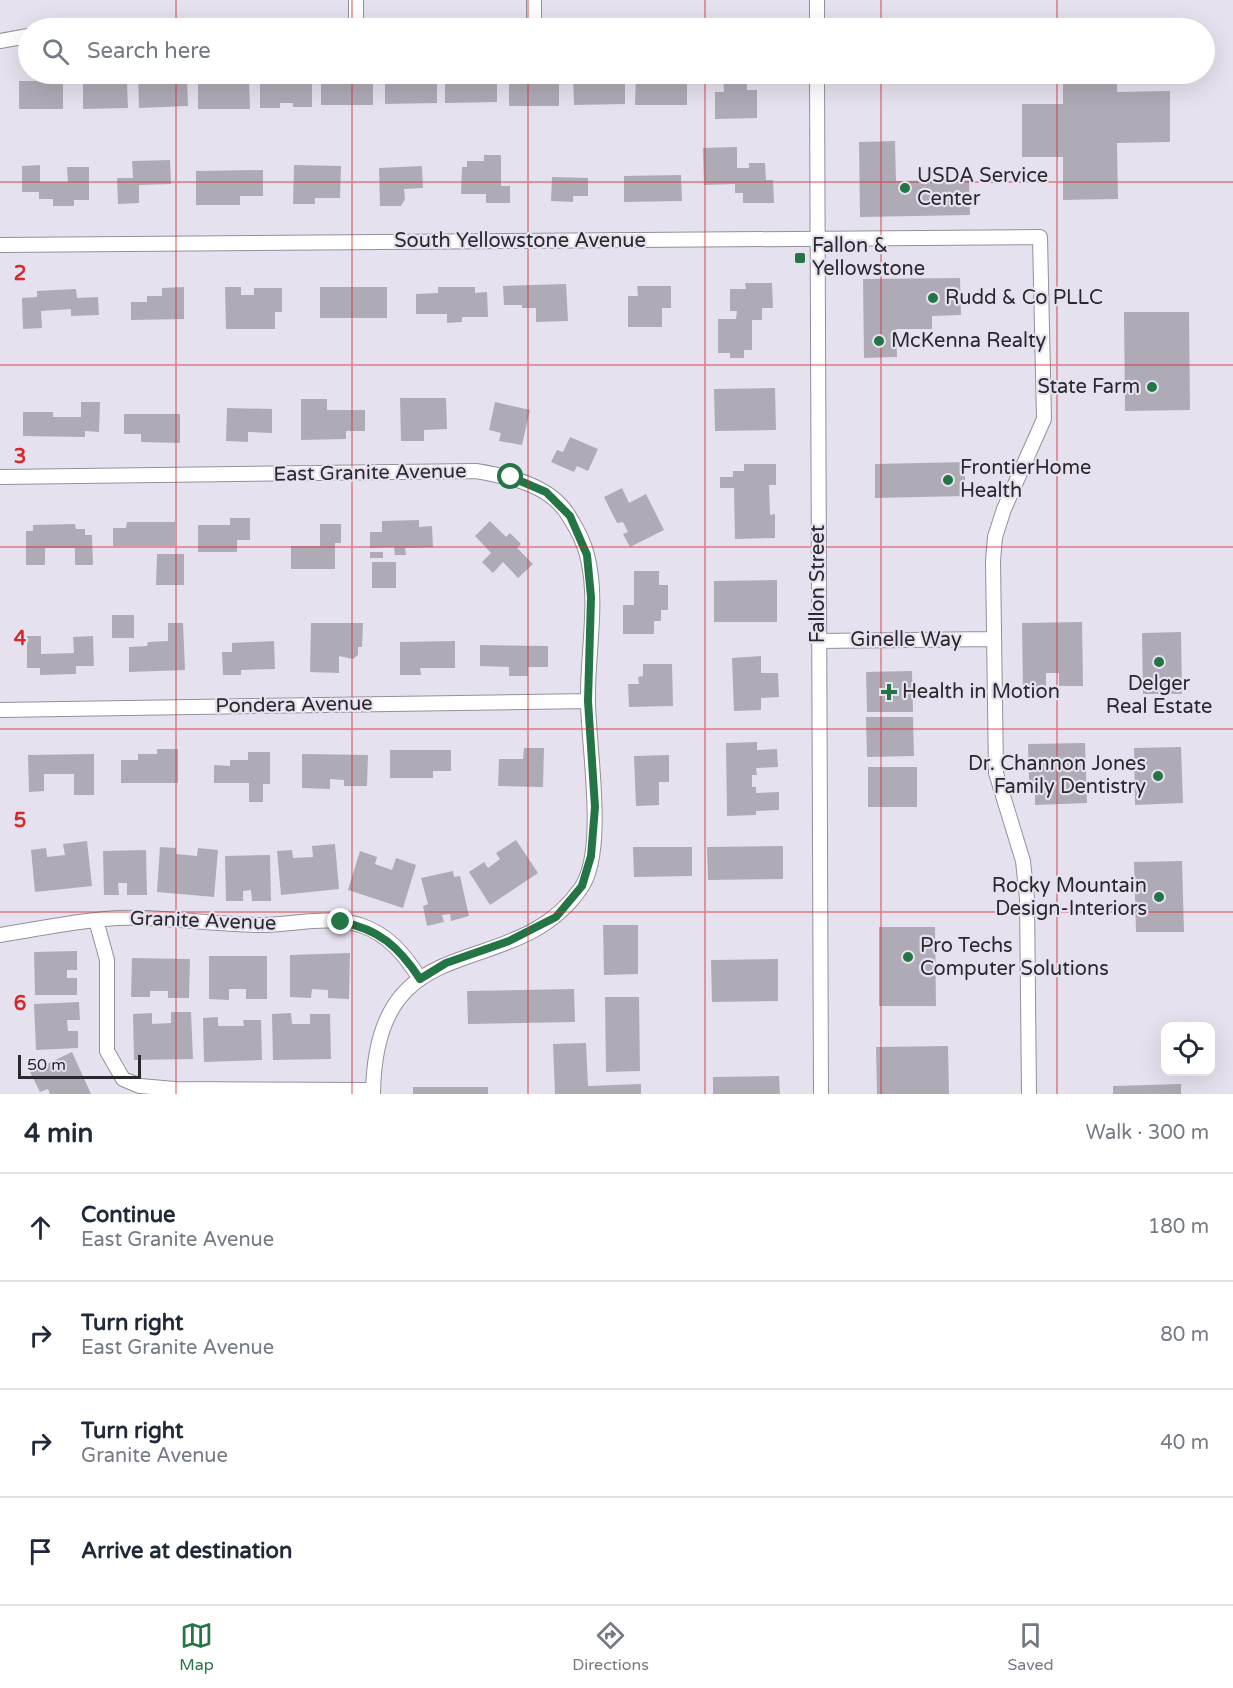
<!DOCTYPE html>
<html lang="en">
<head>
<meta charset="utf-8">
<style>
  body { margin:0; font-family:"Varela Round",sans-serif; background:#f6f6f7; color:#1f2937 }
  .controls { position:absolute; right:18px; bottom:18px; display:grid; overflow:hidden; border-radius:12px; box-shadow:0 6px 24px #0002 }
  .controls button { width:54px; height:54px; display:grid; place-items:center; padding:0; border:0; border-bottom:2px solid #e0e1e3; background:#fff; color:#1f2937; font:30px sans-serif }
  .scale { position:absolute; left:18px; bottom:15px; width:123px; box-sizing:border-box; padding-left:6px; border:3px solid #2a282d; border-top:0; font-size:16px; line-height:21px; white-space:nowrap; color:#2a282d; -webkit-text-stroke:4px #e6e1ee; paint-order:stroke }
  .stop { position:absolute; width:18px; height:18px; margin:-14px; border:4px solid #237546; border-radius:50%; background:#fff }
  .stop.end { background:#237546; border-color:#fff; box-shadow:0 2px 6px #0008 }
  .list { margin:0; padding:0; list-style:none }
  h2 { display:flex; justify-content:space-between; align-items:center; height:78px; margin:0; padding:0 24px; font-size:26px }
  h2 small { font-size:20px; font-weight:400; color:#747a83 }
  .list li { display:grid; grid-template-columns:39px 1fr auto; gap:18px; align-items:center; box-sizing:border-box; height:108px; padding:0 24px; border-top:2px solid #e0e1e3 }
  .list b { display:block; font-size:22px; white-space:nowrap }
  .list p { margin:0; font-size:20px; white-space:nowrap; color:#747a83 }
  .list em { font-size:20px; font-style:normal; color:#747a83 }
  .icon { flex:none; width:33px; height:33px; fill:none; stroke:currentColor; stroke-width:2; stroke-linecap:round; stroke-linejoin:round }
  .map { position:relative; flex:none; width:1233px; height:1094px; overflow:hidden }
  .search { position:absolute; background:#fff; box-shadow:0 6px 24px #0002; left:18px; right:18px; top:18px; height:66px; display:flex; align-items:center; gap:15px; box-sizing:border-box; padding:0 21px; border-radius:33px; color:#747a83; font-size:22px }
  .sheet { height:510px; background:#fff }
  nav { display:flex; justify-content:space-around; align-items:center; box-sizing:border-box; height:84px; border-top:2px solid #e0e1e3; background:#fff; font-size:16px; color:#747a83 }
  nav a { display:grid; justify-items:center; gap:3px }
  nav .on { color:#237546 }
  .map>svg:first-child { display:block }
  .building { fill:#afabb6 }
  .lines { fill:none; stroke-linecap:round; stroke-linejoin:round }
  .street-casing { stroke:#948f9b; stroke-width:16 }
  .street { stroke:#fff; stroke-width:14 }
  .route { stroke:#237546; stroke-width:8 }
  .grid { fill:none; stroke:#d62828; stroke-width:1.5; stroke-opacity:0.55 }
  .poi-dot { fill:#237546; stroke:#e6e1ee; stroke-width:2 }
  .labels { text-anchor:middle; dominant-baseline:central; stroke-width:4.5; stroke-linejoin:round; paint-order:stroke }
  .poi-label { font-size:20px; fill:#2a282d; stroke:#e6e1ee; text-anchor:start }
  .street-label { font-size:20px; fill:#2a282d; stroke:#e6e1ee }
  .grid-label { font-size:20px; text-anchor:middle; font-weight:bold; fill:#d62828; stroke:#e6e1ee; stroke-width:4.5; stroke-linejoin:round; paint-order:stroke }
</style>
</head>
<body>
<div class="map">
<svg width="1233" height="1094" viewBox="0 0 1233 1094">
  <rect width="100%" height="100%" fill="#e6e1ee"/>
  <path class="building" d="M210 74H236V82H249L250 109H198V84H210Z
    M260 74H312V107H293V103H280V108H260Z
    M497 74V102L445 103V75Z
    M625 74V104L574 105 573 75Z
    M1063 74H1117V92L1170 91V142L1117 143 1118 199 1063 200V157H1022V104H1063Z
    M509 75 559 76V106H509Z
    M636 75 687 76V105H635Z
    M187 76 188 106 139 108 138 78Z
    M385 76H437V103L385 104Z
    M747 76V90H757V118L715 119V92H724L723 77Z
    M321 77H373V105H321Z
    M19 81H63V109H19Z
    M127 83 128 108 83 109V84Z
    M895 141 896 181 969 180 970 215 860 217 859 142Z
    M737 147V168H749V163H765L766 180H773L774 203H743V193H735V184L704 185 703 148Z
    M484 155H501V186H510V203H486V194H461L462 167H467V161H484Z
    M170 160 171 184 139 185V203L118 204 117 178H133L132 161Z
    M40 165V182H68L67 167H89V200H74V206H53V199H39V192H22V166Z
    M294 165 341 166 340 198H315V204H293Z
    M422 166 423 188 404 189 405 199 401 206H380L379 168Z
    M263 170V196H240V205H196V171Z
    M681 175 682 201 624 202V176Z
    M552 177 588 178V196H573V202L551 201Z
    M960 278 961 315 932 316V329H896L897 357 864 358 863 279Z
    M745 283H772L773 308H762V320H752V350H744V358H730V353H718V319H736L737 311H730V289H746Z
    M566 284 568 321 536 322V308H522V305H504L503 286Z
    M637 286H671V308H662V327H628V296H638Z
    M184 287V319L131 320V302H147V296H162V288Z
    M225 287H241V295H254V288H282V312H275V329H226Z
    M320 287H387V318H320Z
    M438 287H475V293L487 292 488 317H462V322L447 323V314H416V294L438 293Z
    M76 289 77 298 98 297 99 315 71 316V309L41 311 42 328 23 329 22 298 37 297V291Z
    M1124 312H1189L1190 410 1125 411Z
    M775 388 776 430 715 431 714 389Z
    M400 398H446L447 429 424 430V441H401Z
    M301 399H327V410H365V431H346V439L301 440Z
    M81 402H100L99 432 85 431V437L23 436V412H53V417H81Z
    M495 402 530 410 522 445 499 441 501 433 489 430Z
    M227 408 272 409V433L248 432V442L226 441Z
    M124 414H180V443L141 442V434H124Z
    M570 437 598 449 588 471 577 466 574 472 551 462 557 450 563 452Z
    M965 462V496L875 498V464Z
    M744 464H776V485H769L770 515 775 514V538L735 539 734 488H720V477H733V471H744Z
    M622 488 629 503 646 494 664 530 630 547 623 534 628 532 623 522 617 523 604 497Z
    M230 518H250V540H237V552H198V525H230Z
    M419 520V527L432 526 433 547 405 548 406 555H395L394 547 370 548V532H382V521Z
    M490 521 506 537 510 533 521 544 517 548 533 564 518 578 503 562 493 573 482 562 491 553 475 536Z
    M127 522H175V546H113V528H126Z
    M75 524 76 529H85V535H92L93 565H75V548H45V565H26V531H33V525Z
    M320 524H341V543H335V569H291V546H320Z
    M370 552H383V558H370Z
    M157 554H184V585H156Z
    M372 562H396V588H372Z
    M634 571H659V585H668V610H661V621H654V634H623V605H634Z
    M777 580V622H714V581Z
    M112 615H134V638H112Z
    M1082 622 1083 686H1059V673H1046V691L1023 692 1022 623Z
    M168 623H183L185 670 129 672V647L147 646 148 642 168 641Z
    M311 623H363L362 647H358V655L353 659 339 656V673L310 672Z
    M1181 632 1182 694H1143L1142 633Z
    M27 636H41V654L74 653 73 637 93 636 94 666H76V674L40 675V668H27Z
    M274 641 275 669 241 670V675H223L222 652H232V643Z
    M455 641V668H420L421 675H400V642Z
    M480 645 548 646V667H528V676H509V667L480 666Z
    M761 656V673H778L779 697 761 698V710L734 711 732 658Z
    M643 664H672L673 706 629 707 628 684H639L638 677 643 676Z
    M912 671 913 712H867L866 672Z
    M866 717H913L914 756 867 757Z
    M757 742V750L777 749 778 767 756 768 757 775H752V787H756V793L779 792V810L756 811V815L727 816 726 743Z
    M1085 743 1087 803 1035 805V781H1029L1028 744Z
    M1181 747 1183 803 1135 805 1134 748Z
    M524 748H544L543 787 498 786 499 759H523Z
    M157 749H178V783H121V760H138V754H157Z
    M390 750H451V771H433V778H390Z
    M248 752H270V784H263V802H249V783H214V765L230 766V760H248Z
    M94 754V795H74V774H44V791L29 792 28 755Z
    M302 754 368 755 367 786H344V780L330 779V789L302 788Z
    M669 755V782H659V805L636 806 634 756Z
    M868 767H917V807H868Z
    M516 840 538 873 490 905 469 872 484 862 488 868 500 859 496 853Z
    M87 841 92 886 35 892 31 850 46 848 47 857 65 855 63 844Z
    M335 844 339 889 281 895 277 851 292 850 293 858 313 857 312 846Z
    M783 846V879L708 880 707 847Z
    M160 847 176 848V854L197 856 198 848 218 850 214 897 157 892Z
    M633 847H692V876L634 877Z
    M146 850 147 895H127V883H118L119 895H104L103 851Z
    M360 851 377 857 375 864 392 870 396 858 416 865 403 908 348 890Z
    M270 855 271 901H252L251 890 243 891V901H226L225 856Z
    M1182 861 1184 932H1136L1134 862Z
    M453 871 454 877 460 876 469 916 451 921 450 914 442 915 444 922 427 926 423 906 428 904 421 878Z
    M603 925H638V974L604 975Z
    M879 927H935L936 1006H879Z
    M77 951V970H67V978H77V995H35L34 952Z
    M350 953 349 999 328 998V990L312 989 311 998 290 997V955Z
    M209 956H267V999H246V989H229V1000L209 999Z
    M132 958 190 959 189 998H168V991H150V997H131Z
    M778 959V1001L712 1002 711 960Z
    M574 989 575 1022 468 1024 467 991Z
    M605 997H639L640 1071 606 1072Z
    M79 1002 80 1020H67L68 1031H78V1048L36 1050 34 1004Z
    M171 1012H191L193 1059 134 1060 133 1014 152 1013V1024L171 1023Z
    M291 1013 292 1024H310V1014H330L331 1059 273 1060 272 1014Z
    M218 1017V1026H244L243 1020H261L262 1060 204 1062 203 1018Z
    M586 1043 588 1086 641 1084V1094H555L553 1044Z
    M948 1046 949 1094H877L876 1047Z
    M72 1052 91 1094H50L48 1089 40 1092 30 1072Z
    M779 1076 780 1094H713V1077Z
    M1181 1084V1094H1113V1086Z
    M413 1087H488V1094H413Z"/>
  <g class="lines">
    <defs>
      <path id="street" d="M356 0V28
        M534 0V28
        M817 0V28
        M0 41 28 36
        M817 74 821 1094
        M0 245 1040 237 1044 419 1004 509 995 537 993 561 996 773 1023 861 1027 898 1029 1094
        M0 477 476 471C511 477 552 485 570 518 577 529 584 543 587 555 599 601 587 654 588 700 588 746 607 851 581 888 513 987 375 918 373 1094
        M818 641 994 639
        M0 710 588 701
        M96 920 107 960V1051L123 1079 140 1086 175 1089 373 1090
        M0 935C39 929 79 920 118 918 166 916 212 925 260 925 294 925 326 915 360 925 388 934 405 955 420 979"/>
    </defs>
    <use href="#street" class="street-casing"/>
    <use href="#street" class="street"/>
  </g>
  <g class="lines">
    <path class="route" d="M341 922C379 929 399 947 420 979L446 963 509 941 556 917 582 886 591 856 595 807 588 701 591 597 587 555 570 516 546 492 511 477"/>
  </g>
  <path class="grid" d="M176 0V28M352 0V28M528 0V28M705 0V28M881 0V28M1057 0V28M176 74V1094M352 74V1094M528 74V1094M705 74V1094M881 74V1094M1057 74V1094M0 182H1233M0 365H1233M0 547H1233M0 729H1233M0 912H1233"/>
  <g class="poi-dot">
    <circle cx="905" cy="188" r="6"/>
    <rect x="794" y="252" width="12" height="12" rx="3"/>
    <circle cx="933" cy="298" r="6"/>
    <circle cx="879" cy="341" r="6"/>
    <circle cx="1152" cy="387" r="6"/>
    <circle cx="948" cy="480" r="6"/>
    <circle cx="1159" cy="662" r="6"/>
    <path d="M886 683h6v6h6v6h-6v6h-6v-6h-6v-6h6z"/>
    <circle cx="1158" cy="776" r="6"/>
    <circle cx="1159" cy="897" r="6"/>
    <circle cx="908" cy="957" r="6"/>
  </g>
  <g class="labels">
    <g class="poi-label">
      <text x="917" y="176">USDA Service<tspan x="917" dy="23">Center</tspan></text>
      <text x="812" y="246">Fallon &amp;<tspan x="812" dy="23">Yellowstone</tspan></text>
      <text x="945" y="298">Rudd &amp; Co PLLC</text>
      <text x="891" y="341">McKenna Realty</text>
      <text x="1140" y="387" text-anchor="end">State Farm</text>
      <text x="960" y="468">FrontierHome<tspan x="960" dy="23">Health</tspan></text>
      <text x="1159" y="684" text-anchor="middle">Delger<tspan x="1159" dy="23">Real Estate</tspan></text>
      <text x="902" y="692">Health in Motion</text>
      <text x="1146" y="764" text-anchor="end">Dr. Channon Jones<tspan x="1146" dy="23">Family Dentistry</tspan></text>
      <text x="1147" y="886" text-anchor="end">Rocky Mountain<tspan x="1147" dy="23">Design-Interiors</tspan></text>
      <text x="920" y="946">Pro Techs<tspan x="920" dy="23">Computer Solutions</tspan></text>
    </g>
    <g class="street-label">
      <text x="520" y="241">South Yellowstone Avenue</text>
      <text transform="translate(370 473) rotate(-1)">East Granite Avenue</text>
      <text transform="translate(818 584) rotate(-90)">Fallon Street</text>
      <text x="906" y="640">Ginelle Way</text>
      <text transform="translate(294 705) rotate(-1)">Pondera Avenue</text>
      <text transform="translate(203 921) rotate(2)">Granite Avenue</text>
    </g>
  </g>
  <g class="grid-label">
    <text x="20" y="280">2</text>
    <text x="20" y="463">3</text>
    <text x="20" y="645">4</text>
    <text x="20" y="827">5</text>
    <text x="20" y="1010">6</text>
  </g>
</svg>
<div class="controls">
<button><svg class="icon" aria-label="locate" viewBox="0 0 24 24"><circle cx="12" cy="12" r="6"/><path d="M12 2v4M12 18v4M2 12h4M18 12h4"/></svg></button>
</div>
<div class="scale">50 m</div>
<div class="stop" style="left:511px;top:477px"></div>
<div class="stop end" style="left:341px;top:922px"></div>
<div class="search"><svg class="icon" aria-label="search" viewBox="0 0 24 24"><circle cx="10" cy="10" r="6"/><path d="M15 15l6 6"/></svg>Search here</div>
</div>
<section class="sheet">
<h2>4 min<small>Walk · 300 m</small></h2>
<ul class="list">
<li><svg class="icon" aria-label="ahead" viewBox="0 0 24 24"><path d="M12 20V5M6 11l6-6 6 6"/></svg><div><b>Continue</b><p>East Granite Avenue</p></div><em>180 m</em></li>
<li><svg class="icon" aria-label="right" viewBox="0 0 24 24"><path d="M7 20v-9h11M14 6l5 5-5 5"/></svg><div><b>Turn right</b><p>East Granite Avenue</p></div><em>80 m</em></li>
<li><svg class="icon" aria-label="right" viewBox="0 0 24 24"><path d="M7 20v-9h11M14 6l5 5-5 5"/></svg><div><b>Turn right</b><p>Granite Avenue</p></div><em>40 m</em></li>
<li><svg class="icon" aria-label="arrive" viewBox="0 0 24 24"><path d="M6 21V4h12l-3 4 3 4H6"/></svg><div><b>Arrive at destination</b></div></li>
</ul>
</section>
<nav>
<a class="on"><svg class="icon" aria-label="map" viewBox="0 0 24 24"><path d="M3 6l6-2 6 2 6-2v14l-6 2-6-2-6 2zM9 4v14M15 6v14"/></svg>Map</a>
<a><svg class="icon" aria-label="directions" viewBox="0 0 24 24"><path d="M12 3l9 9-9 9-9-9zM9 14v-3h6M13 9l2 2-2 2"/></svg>Directions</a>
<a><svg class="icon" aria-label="saved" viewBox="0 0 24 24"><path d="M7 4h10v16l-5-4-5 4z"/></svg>Saved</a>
</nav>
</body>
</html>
